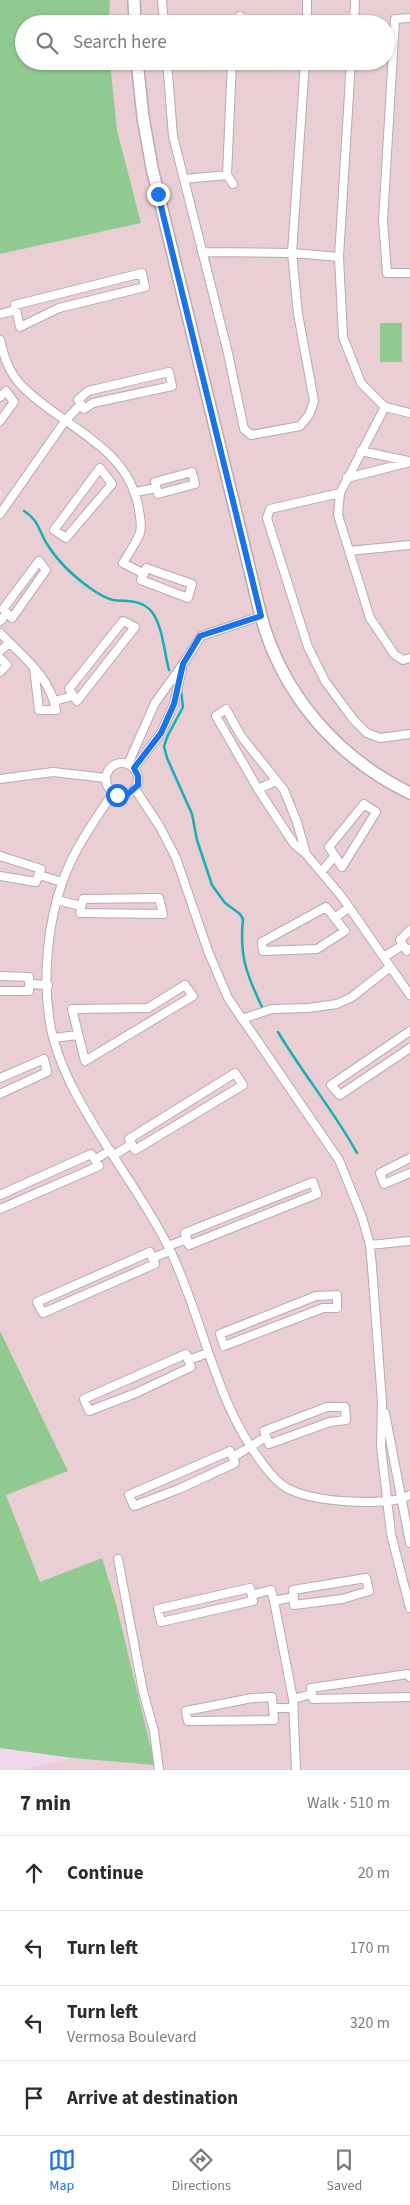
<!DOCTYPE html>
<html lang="en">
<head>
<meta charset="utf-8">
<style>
  body { margin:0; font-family:"Source Sans 3",sans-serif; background:#f2f2f3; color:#2b2b33 }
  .stop { position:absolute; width:15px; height:15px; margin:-11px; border:4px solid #1a73e8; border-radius:50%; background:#fff }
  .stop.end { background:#1a73e8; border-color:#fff; box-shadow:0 1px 5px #0008 }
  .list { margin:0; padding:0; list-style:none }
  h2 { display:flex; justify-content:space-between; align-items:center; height:65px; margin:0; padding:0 20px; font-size:21px }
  h2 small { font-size:16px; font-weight:400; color:#7c7c81 }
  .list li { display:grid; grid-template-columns:32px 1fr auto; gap:15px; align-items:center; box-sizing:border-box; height:75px; padding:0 20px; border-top:1px solid #e1e1e2 }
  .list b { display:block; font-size:19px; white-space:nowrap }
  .list p { margin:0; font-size:16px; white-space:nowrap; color:#7c7c81 }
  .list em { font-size:16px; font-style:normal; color:#7c7c81 }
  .icon { flex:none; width:28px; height:28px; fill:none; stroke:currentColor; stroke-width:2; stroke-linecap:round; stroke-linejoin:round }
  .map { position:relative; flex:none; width:410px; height:1770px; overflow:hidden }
  .search { position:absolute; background:#fff; box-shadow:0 1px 4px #0004; left:15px; right:15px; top:15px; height:55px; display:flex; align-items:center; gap:12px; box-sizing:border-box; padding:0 18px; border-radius:28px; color:#7c7c81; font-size:19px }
  .sheet { height:365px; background:#fff }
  nav { display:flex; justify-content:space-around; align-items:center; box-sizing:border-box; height:70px; border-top:1px solid #e1e1e2; background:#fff; font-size:14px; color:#7c7c81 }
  nav a { display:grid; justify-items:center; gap:2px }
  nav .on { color:#1a73e8 }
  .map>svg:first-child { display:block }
  .commercial { fill:#e9cfd3 }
  .green { fill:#91ca90 }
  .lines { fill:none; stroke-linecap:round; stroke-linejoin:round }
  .stream { stroke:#16aeb7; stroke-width:2.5 }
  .street-casing { stroke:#bca6ba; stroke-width:10 }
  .secondary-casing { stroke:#bca6ba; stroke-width:14 }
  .street { stroke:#fff; stroke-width:8 }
  .secondary { stroke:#fff; stroke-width:11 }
  .route { stroke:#1a73e8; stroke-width:6 }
</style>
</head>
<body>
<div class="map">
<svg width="410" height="1770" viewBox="0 0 410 1770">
  <rect width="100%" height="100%" fill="#efd8ec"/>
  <path class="commercial" d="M110 0H410V1770H21L72 1758 0 1748V498L3 494 0 488V254L141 223 117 130 110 61H386V24H109Z"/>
  <path class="green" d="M0 0H110L109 24H24V61H110L117 130 141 223 0 254Z
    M380 323H402V362H380Z
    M0 1331 68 1471 6 1495 40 1582 102 1558 116 1604 155 1765 73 1758 0 1748Z"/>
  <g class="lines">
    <path class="stream" d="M24 511C38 519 39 531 47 544 58 562 73 576 90 588 97 593 105 598 113 600 128 602 141 599 152 612 163 627 164 652 169 670
      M181 691 183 707 168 735 164 746 167 758 192 814 197 840 212 885 225 903 240 914 243 919C239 956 247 976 263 1009
      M278 1032C303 1074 334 1111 357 1153"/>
    <defs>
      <path id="street" d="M162 0 164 24
        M307 0V24
        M410 18 395 19 383 220 387 273H410
        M234 24 240 16
        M354 24 355 0
        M167 61 173 136 227 349 244 429 251 435 300 426 309 415 314 401 298 314 292 253 305 61
        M351 61 339 257 343 337 361 383 385 407 410 413
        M227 175 233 184
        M184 179 227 175 232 61
        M202 252 292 253 339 257
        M142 273 145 287 59 308 20 327 15 305Z
        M0 314 16 310
        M0 340C4 357 9 372 21 385 61 427 129 445 139 510 140 516 142 526 140 533 136 543 129 553 123 563L144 574
        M169 372 172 386 93 403 84 409 78 400 88 391Z
        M0 397 6 391 14 402 0 421
        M385 407 340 493 338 515 370 618 394 654 403 660 410 658
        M361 451 408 461
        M100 468 112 484 66 538 54 530Z
        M192 472 195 484 158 494 155 482Z
        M347 478 410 462
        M136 492 156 488
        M340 493 270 509 267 518 308 647 325 681 353 719 367 733 380 738 410 734
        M0 514 65 421 81 404
        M349 551 410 545
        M39 561 46 570 12 618 3 609Z
        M146 568 192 584 188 598 141 580Z
        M0 621 7 613
        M123 621 135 627 77 701 69 689Z
        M0 633C22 656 50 676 56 710H39L34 668
        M0 651 9 643
        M0 658 7 665 0 672
        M54 701 73 696
        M106 779a16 16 0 1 1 32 0a16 16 0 1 1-32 0Z
        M128 764 155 703 183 664 201 636 261 616
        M134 768 161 733 174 704 182 669
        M0 779 53 772 106 778
        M135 789 160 827 176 858 208 951 228 998 339 1160 362 1217 370 1245 372 1267 382 1402 381 1446 391 1534 410 1608
        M258 789 276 781
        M113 793C94 821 73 851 62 883 48 923 43 975 49 1017 59 1095 134 1176 169 1248 205 1321 215 1409 270 1473 275 1479 284 1487 291 1490 316 1502 386 1507 410 1495
        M364 804 376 812 342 867 329 847Z
        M306 854 297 822 284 790 241 736 226 709 216 716 258 789 294 844 306 854 342 897 410 995
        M0 856 41 869 36 882 0 876
        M321 872 335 856
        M39 875 62 882
        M159 898 163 914 80 913 83 899Z
        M57 900 81 906
        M326 907 345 931 317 949 263 951 262 942Z
        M335 918 349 907
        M410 930 400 940 407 951 410 949
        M384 957 403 945
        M0 976 29 977V991H0
        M29 984 48 985
        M185 985 193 996 85 1061 72 1009 148 1008Z
        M242 1019 272 1009 308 1008 337 1004 352 997 390 967
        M410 1031 331 1085 340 1095 410 1048
        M54 1038 77 1035
        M235 1073 243 1085 135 1150 129 1139Z
        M0 1078 44 1059 47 1072 0 1094
        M114 1155 132 1144
        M410 1158 380 1173 384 1184 410 1173
        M95 1160 110 1150
        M313 1182 317 1194 189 1245 185 1233Z
        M0 1195 91 1154 99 1166 0 1209
        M370 1245 410 1241
        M168 1246 187 1239
        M150 1252 155 1264 43 1313 37 1302Z
        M152 1258 170 1251
        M337 1295V1308H323L224 1346 220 1334 316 1296Z
        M186 1354 191 1367 136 1393 89 1411 84 1399Z
        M188 1360 208 1353
        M327 1407H345L346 1420 330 1422 269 1444 264 1431Z
        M385 1413 410 1543
        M230 1451 235 1463 179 1489 134 1506 129 1495Z
        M233 1457 266 1437
        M118 1559 143 1691 154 1731 159 1770
        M366 1578 369 1591 342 1599 294 1605 293 1590Z
        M250 1588 253 1601 161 1622 158 1609Z
        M252 1595 271 1590 274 1601 293 1699 296 1770
        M274 1601 294 1597
        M410 1677 408 1674 311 1688 313 1699 410 1697
        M272 1697 274 1720 188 1721 186 1711 252 1698Z
        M293 1699 312 1694
        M273 1708H294"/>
      <path id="secondary" d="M134 0 135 24
        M137 61 143 117 152 168 261 616C282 694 337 758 410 793"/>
    </defs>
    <use href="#street" class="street-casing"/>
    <use href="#secondary" class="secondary-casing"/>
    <use href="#street" class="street"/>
    <use href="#secondary" class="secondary"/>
  </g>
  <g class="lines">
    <path class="route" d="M117 795H127L138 785V776L134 768 161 733 174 704 183 664 200 636 261 616 158 194"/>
  </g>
</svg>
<div class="stop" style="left:117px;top:795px"></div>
<div class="stop end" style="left:158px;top:194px"></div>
<div class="search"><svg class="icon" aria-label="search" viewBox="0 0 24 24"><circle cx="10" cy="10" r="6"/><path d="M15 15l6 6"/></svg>Search here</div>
</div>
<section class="sheet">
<h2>7 min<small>Walk · 510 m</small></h2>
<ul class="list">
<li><svg class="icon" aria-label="ahead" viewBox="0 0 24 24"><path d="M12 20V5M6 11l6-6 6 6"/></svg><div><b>Continue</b></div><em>20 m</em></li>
<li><svg class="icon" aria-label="left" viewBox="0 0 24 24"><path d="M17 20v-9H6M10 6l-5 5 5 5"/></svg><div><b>Turn left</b></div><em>170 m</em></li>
<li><svg class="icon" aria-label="left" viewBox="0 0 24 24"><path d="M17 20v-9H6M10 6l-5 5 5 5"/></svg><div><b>Turn left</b><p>Vermosa Boulevard</p></div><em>320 m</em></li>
<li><svg class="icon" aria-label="arrive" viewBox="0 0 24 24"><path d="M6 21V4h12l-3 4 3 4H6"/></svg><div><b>Arrive at destination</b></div></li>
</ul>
</section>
<nav>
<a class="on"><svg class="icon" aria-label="map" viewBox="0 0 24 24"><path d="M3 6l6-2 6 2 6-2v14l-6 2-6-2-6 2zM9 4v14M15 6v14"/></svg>Map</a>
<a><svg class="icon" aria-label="directions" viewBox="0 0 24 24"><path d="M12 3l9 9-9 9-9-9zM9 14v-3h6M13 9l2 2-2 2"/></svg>Directions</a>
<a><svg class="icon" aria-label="saved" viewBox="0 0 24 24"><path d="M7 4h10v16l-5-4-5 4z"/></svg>Saved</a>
</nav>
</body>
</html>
